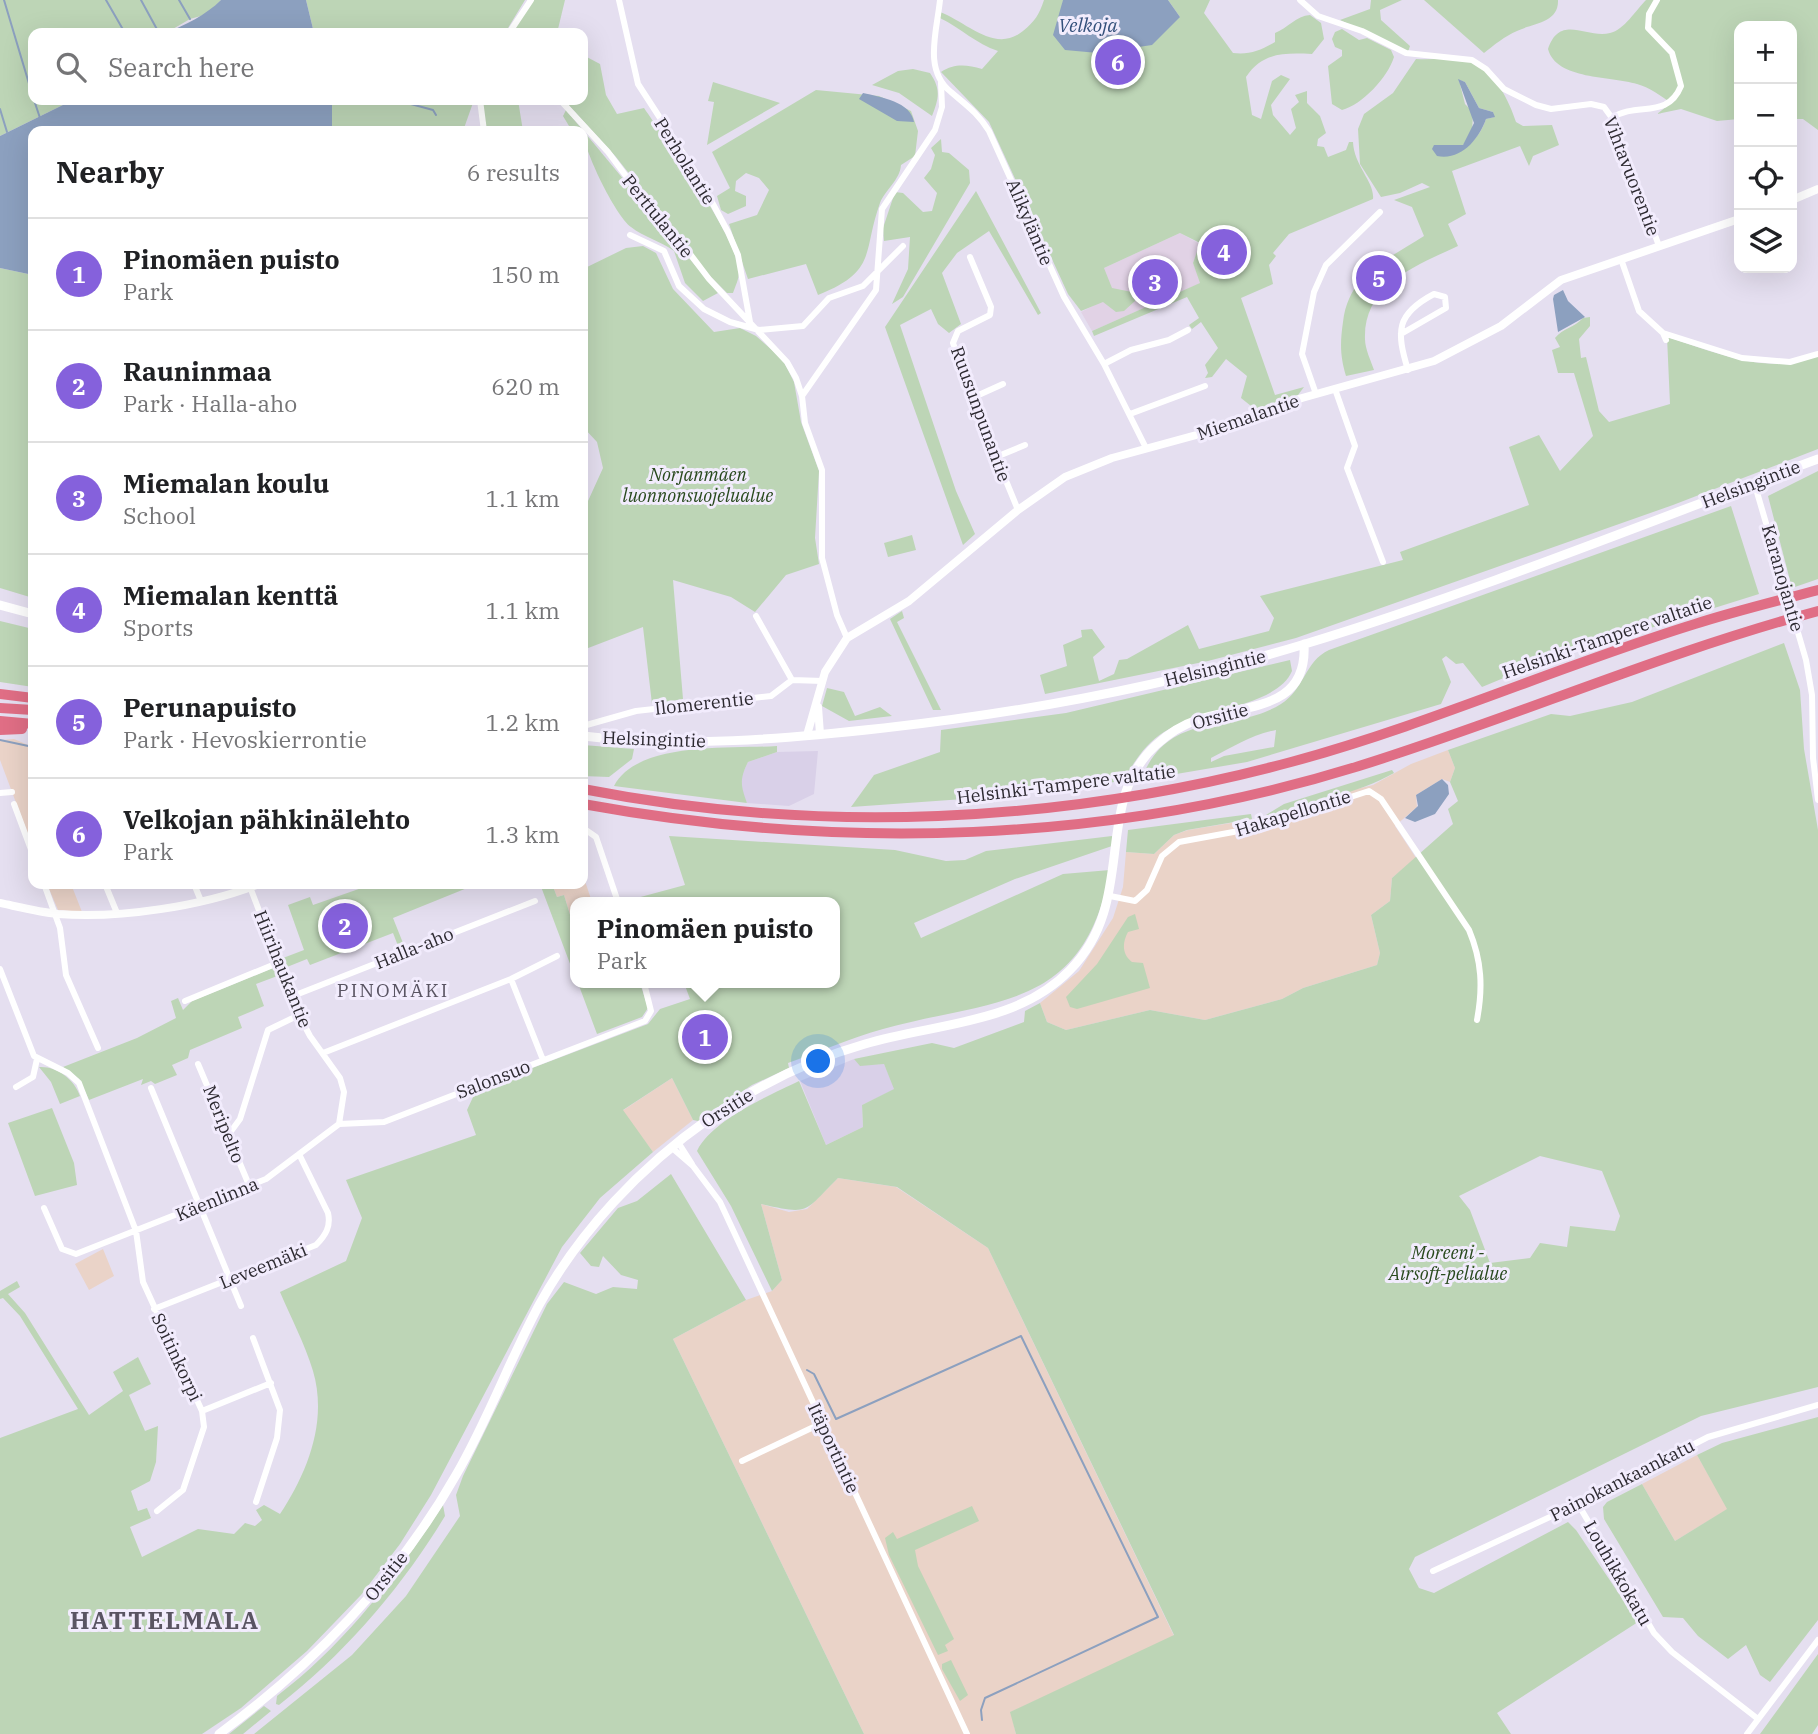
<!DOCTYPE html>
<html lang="en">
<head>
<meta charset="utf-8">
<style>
  body { margin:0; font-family:"IBM Plex Serif",serif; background:#f2f2f2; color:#202124 }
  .controls { position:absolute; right:21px; top:21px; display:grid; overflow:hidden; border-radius:14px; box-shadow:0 7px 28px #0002 }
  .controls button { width:63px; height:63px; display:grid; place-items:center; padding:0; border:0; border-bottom:2px solid #e0e0e0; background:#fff; color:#202124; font:35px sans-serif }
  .you { position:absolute; left:819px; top:1062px; width:24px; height:24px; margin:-18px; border:5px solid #fff; border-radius:50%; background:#1a73e8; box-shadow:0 0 0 10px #1a73e833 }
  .badge { display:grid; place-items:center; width:46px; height:46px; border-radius:50%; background:#8561dc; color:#fff; font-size:23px; font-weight:700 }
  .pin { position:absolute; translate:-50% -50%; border:4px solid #fff; box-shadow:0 2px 7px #0006 }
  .popup { position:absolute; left:570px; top:897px; width:270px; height:91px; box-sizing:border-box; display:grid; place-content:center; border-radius:14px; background:#fff; filter:drop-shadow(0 2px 5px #0005); font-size:23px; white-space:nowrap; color:#757577 }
  .popup b { font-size:26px; color:#202124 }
  .popup::after { content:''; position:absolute; left:50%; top:100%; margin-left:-14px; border:14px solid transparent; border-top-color:#fff }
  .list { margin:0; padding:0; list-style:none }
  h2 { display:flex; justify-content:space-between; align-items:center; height:91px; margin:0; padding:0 28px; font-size:30px }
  h2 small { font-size:23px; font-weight:400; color:#757577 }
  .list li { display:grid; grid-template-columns:46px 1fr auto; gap:21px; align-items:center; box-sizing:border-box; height:112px; padding:0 28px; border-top:2px solid #e0e0e0 }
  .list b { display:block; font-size:26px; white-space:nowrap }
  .list p { margin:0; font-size:23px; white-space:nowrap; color:#757577 }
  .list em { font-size:23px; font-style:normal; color:#757577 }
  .icon { flex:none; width:38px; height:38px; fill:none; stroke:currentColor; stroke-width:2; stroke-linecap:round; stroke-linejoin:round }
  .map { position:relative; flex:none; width:1818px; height:1734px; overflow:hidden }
  .search { position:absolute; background:#fff; box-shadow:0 7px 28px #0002; left:28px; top:28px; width:560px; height:77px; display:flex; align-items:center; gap:18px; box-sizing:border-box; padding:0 24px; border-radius:14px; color:#757577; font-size:26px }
  .panel { position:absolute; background:#fff; box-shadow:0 7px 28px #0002; left:28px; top:126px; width:560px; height:763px; border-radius:14px }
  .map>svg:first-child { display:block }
  .built { fill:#d9d0e8 }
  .industrial { fill:#ead3c8 }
  .education { fill:#e1d2e5 }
  .green { fill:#bdd5b6; fill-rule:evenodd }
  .water { fill:#8ca0bf }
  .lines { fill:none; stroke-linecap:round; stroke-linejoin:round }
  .stream { stroke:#8ca0bf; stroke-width:2 }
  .minor { stroke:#fff; stroke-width:6 }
  .tertiary { stroke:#fff; stroke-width:8 }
  .secondary { stroke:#fff; stroke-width:9 }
  .motorway { stroke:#e06e85; stroke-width:10 }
  .labels { text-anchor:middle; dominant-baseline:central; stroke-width:6; stroke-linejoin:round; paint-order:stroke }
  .street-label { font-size:18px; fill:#2d2a31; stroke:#f2ecfd }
  .park-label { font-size:18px; font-style:italic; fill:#294a1e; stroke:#f2ecfd }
  .water-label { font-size:19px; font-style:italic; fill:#33507b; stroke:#f2ecfd }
  .neighbourhood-label { font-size:19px; letter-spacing:2px; fill:#595462; stroke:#f2ecfd }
  .district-label { font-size:24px; font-weight:bold; letter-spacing:2px; fill:#595462; stroke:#f2ecfd }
</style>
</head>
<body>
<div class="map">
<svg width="1818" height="1734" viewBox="0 0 1818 1734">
  <rect width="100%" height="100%" fill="#e5dff0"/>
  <path class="built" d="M818 751 814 794 789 806 747 803 740 790 741 777 748 762 777 752Z
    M854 1059 861 1065 884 1064 895 1089 862 1105 863 1127 826 1145 800 1081Z"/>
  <path class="industrial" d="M14 739 33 747V848L0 760V740Z
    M1448 750 1455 768 1450 782 1442 779 1416 795 1417 807 1395 826 1416 858 1392 878 1390 901 1371 915 1380 953 1377 965 1303 988 1282 999 1205 1020 1150 1010 1066 1030 1047 1022 1040 1003 1079 971 1113 918 1123 887 1126 852 1154 854 1174 835 1188 830 1268 817 1324 797 1373 785 1411 764Z
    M583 875 592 902H576L575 931 564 895 557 897 552 884H583Z
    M47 884H71L82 912 58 910Z
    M672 1078 693 1120 653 1152 622 1111Z
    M838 1178 896 1187 988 1248 1174 1636 1011 1712 1016 1734H864L673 1339 746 1300 772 1291 782 1280 761 1204 789 1212 807 1209Z
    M103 1249 114 1276 89 1290 75 1264Z
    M1697 1455 1728 1509 1675 1541 1642 1484Z"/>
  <path class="education" d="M1180 233 1200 244 1193 263 1201 283 1092 331 1081 312 1095 305 1104 268Z"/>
  <path class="green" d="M0 0H221L208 14 190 19 166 33H33V100H73L0 136Z
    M306 0H525L505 33H314Z
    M533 0H565L558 29 547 33H512Z
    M1044 0H1063L1062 11 1180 17 1168 0H1210L1204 13 1233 53C1250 55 1261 50 1275 42V33C1288 28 1296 16 1310 15L1321 23 1324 39 1312 54C1284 53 1263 52 1246 77L1252 115 1261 119 1272 81 1281 75 1290 79 1271 105 1273 115 1290 135 1296 128 1291 109 1299 102 1295 95 1307 91V103L1320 116 1326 133 1318 139 1317 146 1324 147 1328 157 1346 150 1349 142H1353C1354 166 1375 182 1373 199L1289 234 1273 253 1276 256 1269 265 1273 284 1241 298 1275 395 1304 387 1298 395 1250 412 1251 406 1241 398 1247 376 1226 359 1212 377 1205 378 1208 373 1205 365 1218 348 1201 322 1192 329 1189 325 1199 318 1187 297 1094 336 1092 331 1200 283 1193 263 1200 243 1180 233 1104 268 1112 288 1132 292 1135 301 1124 311 1116 312 1103 302 1081 311 1068 294 989 122 941 72C955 63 967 65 982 69L998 51C976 44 961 28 940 18V12C967 22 995 54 1023 31 1035 21 1039 15 1044 0Z
    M1371 0H1402L1380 10 1381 20 1410 46 1408 52 1340 20 1370 9Z
    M1424 0H1558C1559 23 1533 23 1517 31 1505 36 1494 45 1484 53Z
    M1646 0H1818V130L1803 119H1792V26H1739V119L1717 121 1681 109 1657 114 1671 103C1661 96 1649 87 1637 84 1611 76 1556 80 1548 49 1560 13 1587 39 1610 33 1624 30 1636 10 1646 0Z
    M1342 29 1359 40 1367 38 1391 50 1394 57C1388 77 1362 105 1342 110L1332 104 1328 66 1342 56V50L1335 47 1332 39 1335 32Z
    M583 55 600 64 606 95 617 114 644 108C667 142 737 235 739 272 739 279 735 287 733 293H727L709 275 616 157 564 100H583Z
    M1416 59C1433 60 1455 57 1471 62 1495 70 1509 101 1516 122L1523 126 1552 125 1559 145 1533 156 1529 166 1520 146 1452 171 1466 214 1448 224 1458 246C1417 265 1363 285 1365 339 1365 349 1371 361 1374 370L1346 376C1340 356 1340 343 1343 322 1349 273 1386 261 1424 236L1412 207 1394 200 1430 187 1422 183 1400 193 1381 197 1360 164 1358 129 1364 114 1393 93ZM1459 80 1465 82 1479 108 1493 112 1494 117 1486 119C1476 147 1463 147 1437 156L1441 145H1463L1472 134 1473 112 1465 104Z
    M913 69 930 73C941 89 939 98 932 116L899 93 872 85 898 71Z
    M713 82 780 103 707 145 714 102 708 101Z
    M816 90 879 96 911 111 918 131 915 156 901 165C900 180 885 190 880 203 862 253 878 271 818 295L806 264 748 279 729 224 757 215 769 190 759 178 746 173 736 181 735 191 746 196V206L728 214 721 210 717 196 730 188 712 152Z
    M332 100H474L463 131H332Z
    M482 100H518L523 131H486Z
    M566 110 718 293 703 301 685 283 674 251C661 241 643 237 631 227 615 215 583 149 583 131H572L563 116Z
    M941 139 942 152 949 153 969 170 970 183 903 297 892 304 908 269 910 237 884 241 883 228 895 192 903 193 923 212 932 211 937 193 924 178 931 169 935 155 931 148Z
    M976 191 1041 313 1038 315 989 231 957 253 942 273 961 324 949 333 938 324 931 309 900 325 956 491 975 534 963 545 885 327Z
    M643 246 656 253 673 289 714 332 740 328 756 336 783 360 794 382 801 422 819 471 815 538 819 564 786 575 755 612 731 597 673 580 683 699 652 704 643 627 583 650V512L603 468 597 442 583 427V269L626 248Z
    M0 268 33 275V598L0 588Z
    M1590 317V326L1579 339 1581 358 1586 357 1599 411 1609 422 1670 404 1667 337C1716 352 1768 377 1818 355V449L1673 505 1296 638 1208 661 1045 694 1040 675 1067 666 1063 645 1082 637 1081 630 1092 629 1105 647 1093 657 1099 681 1114 674 1119 660 1127 659 1188 625 1199 649 1269 631 1274 618 1260 596 1403 560 1400 552 1529 505 1509 447 1539 435 1560 471 1593 436 1574 373H1558L1552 350 1560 347 1555 338C1562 329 1575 327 1583 318Z
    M1818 471V579L1792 588 1768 496Z
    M1731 506 1759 594 1545 661 1482 687 1463 663 1456 664 1446 656 1442 659 1451 682 1441 704 1247 762 1141 780C1168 708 1233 734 1281 704 1304 690 1305 661 1329 650ZM1276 730 1274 747 1224 756 1211 762V758C1233 747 1251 735 1276 730Z
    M912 535 916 550 888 557 884 543Z
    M902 611 904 618 897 622 941 710H933L890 619Z
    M0 621 33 629V687L0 682Z
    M1784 643 1800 690 1804 749 1818 830V1387L1701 1416 1415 1557 1409 1569 1419 1588 1434 1593 1568 1522 1576 1530 1638 1622 1497 1713 1511 1734H1016L1010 1712 1174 1635 988 1248 897 1187 838 1178C803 1213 810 1215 761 1204L782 1280 772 1291 731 1206 697 1151C712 1120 768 1096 799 1081L826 1145 863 1127 862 1105 894 1089 884 1064 860 1066 854 1059 932 1043 954 1048 1024 1022 1025 1011 1040 1003 1047 1022 1066 1030 1150 1010 1205 1020 1282 999 1303 988 1377 965 1380 953 1371 915 1390 901 1392 878 1453 824 1448 809 1458 801 1450 782 1455 768 1448 750 1551 714 1570 716 1632 702ZM1540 1156 1602 1171 1620 1216 1615 1231 1570 1226 1567 1247 1540 1243 1530 1258 1490 1263 1470 1210 1459 1196Z
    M1290 660 1292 671C1277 707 1199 709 1164 732 1145 744 1134 762 1123 781L992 797 851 807 874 775 940 752 941 730 1066 713Z
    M827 688 844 692 855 716 880 707 892 716 849 721 822 706Z
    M583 745 634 749 632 759 609 777 583 776Z
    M777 746V752L748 762C739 780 741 786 747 803L614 786C637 741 732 749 777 746Z
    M1392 770 1394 773C1359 793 1308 803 1268 817L1266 815 1284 804Z
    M1251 814 1252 819 1187 830 1174 835 1154 854 1126 852 1128 830Z
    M669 836 895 850 946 861 965 860 986 851 1112 836V846L1015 879 914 923 921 938 1063 874 1110 870C1084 1012 994 998 883 1029 851 1038 819 1052 788 1063L789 1068 752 1085 698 1121 693 1120 672 1078 623 1110 653 1152 600 1198 562 1247 431 1495 400 1544 361 1595 307 1651 241 1708 202 1734H0V1438L78 1409 20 1316 3 1298 0 1299V1291L17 1281 20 1287 8 1294 25 1313 89 1415 123 1391 113 1372 138 1357 151 1384 129 1395 145 1431 158 1426 156 1462 150 1481 131 1491 138 1511 147 1508 151 1518 130 1527 142 1557 198 1529 234 1534 245 1523 255 1526 262 1520 256 1510 264 1505 280 1514C307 1473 328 1422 313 1371 305 1344 291 1318 280 1292L346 1261 362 1218 346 1180 476 1135 467 1110 474 1095 485 1086 648 1024 660 1009 690 999 684 983H834V902H622L685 885Z
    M373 884H477L393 918 405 948 400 951 393 933 310 965 307 959 287 967 283 958 304 950 288 905 310 897 313 905Z
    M540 884H552L557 897 564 895 575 931V977Z
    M1135 914 1139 929 1128 932C1122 943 1122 954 1132 962L1143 963 1150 988 1077 1009 1070 1007 1066 997 1097 964 1128 917Z
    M273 968H277L280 975 256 984 264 1006 238 1017 242 1028 190 1050 188 1058 172 1065 177 1075 155 1084 151 1081 141 1085 143 1079 89 1100 79 1079 63 1067 137 1038 176 1018 171 1001 178 998 183 1010 192 1001Z
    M578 983H640L648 1008 642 1017 597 1034Z
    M39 1067C57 1066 74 1079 80 1096L60 1104 51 1082Z
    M52 1108 74 1163 77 1185 35 1196 8 1123Z
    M671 1174 746 1300 673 1339 864 1734H254L352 1655 406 1596 460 1516 456 1495 463 1476 547 1304 564 1282 596 1294 613 1287 637 1289 638 1280 621 1275 603 1256 599 1267 591 1266 580 1253 618 1208 637 1201Z
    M1818 1417V1620L1770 1682 1760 1675 1746 1645 1728 1659 1698 1636 1683 1618 1663 1617 1604 1519 1603 1507 1607 1502 1642 1484 1675 1541 1727 1509 1697 1455 1722 1443Z
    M443 1505 445 1516 437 1529C395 1595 341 1657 279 1705L276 1704 277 1696C344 1645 397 1576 443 1505Z
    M972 1506 979 1521 915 1550 918 1566 954 1639 945 1645 948 1651 938 1655 889 1555 885 1538 893 1532 897 1539Z
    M1818 1654V1725L1812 1734H1760Z
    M951 1660 968 1695 960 1701 942 1669V1664Z
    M264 1706 271 1711 243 1734H229Z"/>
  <path class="water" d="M221 0H306L314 33H166C185 25 206 15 221 0Z
    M1063 0H1168L1180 17 1152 45 1098 53 1065 50 1053 35Z
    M1458 79 1465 82 1479 108 1493 112 1495 117 1486 119C1479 139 1461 161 1437 156L1432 149 1434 145H1463L1474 123Z
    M863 93C881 97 911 102 914 122L897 121 859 99Z
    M73 100H332V131H33V275L0 268V136Z
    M1563 290 1568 301 1585 317 1558 332 1553 299 1554 295Z
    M1442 779 1448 785 1449 794 1435 814 1415 822 1405 818 1418 806 1416 795Z"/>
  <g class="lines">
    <path class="stream" d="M4 0 33 97
      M106 0 125 33
      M141 0 159 33
      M179 0 190 19
      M34 100 40 118
      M396 100 433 110 436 115
      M0 109 7 132
      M0 740 33 747
      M807 1370 814 1374 836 1419 1021 1336 1158 1617 985 1698 981 1710 982 1720"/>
    <path class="minor" d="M619 0 638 84 699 178 728 232 738 255 750 322
      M940 0C937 31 923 70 951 92 966 105 978 113 989 131L1064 297 1104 364 1146 448
      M1300 0 1318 16 1362 31 1406 53 1472 60 1486 69 1504 89 1536 105 1551 109 1591 104 1604 107 1612 118 1659 246
      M509 33 531 0
      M480 100 484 131
      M560 100 608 152 659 220 681 242 709 279 787 362 796 378 802 396 805 423 822 470V558L837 615 847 638
      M1612 118C1637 101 1667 120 1681 86L1672 53 1648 28 1649 14 1657 0
      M630 235 664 251 679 286 704 309 730 322 759 330 803 326 829 298 863 286 903 246
      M970 257 991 307 990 315 958 331 953 343 972 398 1018 510
      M1621 259 1639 311 1663 333 1666 340
      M1663 333 1742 358 1790 362 1818 354
      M1401 334 1446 308 1445 297 1434 294C1396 314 1396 331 1408 370
      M1104 364 1131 350 1169 340 1188 330
      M1335 389 1355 446 1347 468 1383 562
      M1316 394 1302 354 1314 292 1326 265 1380 212
      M802 396 876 290 882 209 935 130 942 107 941 83
      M972 398 1003 384
      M1130 414 1205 386
      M996 457 1025 445
      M1754 482 1806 660 1812 695 1813 758 1818 800
      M756 616 792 680
      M583 726 636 711 771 696 792 680 823 681
      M0 793 12 792
      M14 804 33 855
      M583 828 596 837 618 902
      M44 884 60 928 66 975 98 1048
      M105 884 117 913
      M194 884 201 901
      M250 887 299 1015 310 1036 340 1078 344 1092 339 1124
      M1110 896 1135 901 1147 890 1162 856 1179 842 1255 828 1369 791 1381 799 1469 930C1482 961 1483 988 1477 1020
      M0 969 34 1056 68 1073 79 1083 136 1231 143 1282 202 1411 204 1427 183 1490 157 1511
      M511 979 543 1060
      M293 996 535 901
      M185 1001 280 962
      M323 1053 511 979 557 956
      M198 1064 249 1185
      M16 1087 33 1077 37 1059
      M151 1088 241 1306
      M339 1124 384 1122 645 1021 651 1011 644 983
      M229 1134 240 1119 268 1030 299 1015
      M678 1142 692 1164
      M671 1147 693 1166 720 1202 967 1734
      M44 1208 62 1249 76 1254 266 1179 339 1124
      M154 1309 316 1245C326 1235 331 1226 328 1213L299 1154
      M253 1338 280 1410 277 1438 256 1502
      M202 1411 271 1383
      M742 1461 822 1423
      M1578 1504 1654 1633 1672 1652 1758 1719
      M1433 1571 1578 1504 1708 1437 1818 1405
      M1747 1734 1818 1640"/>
    <path class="tertiary" d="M1792 200 1818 189
      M818 707 820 734
      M807 735 825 672 847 638 909 601 1018 510 1065 477 1112 458 1200 434 1302 398 1434 361 1501 326 1561 280 1739 219
      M0 903C19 907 39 912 58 914 119 919 203 906 259 884"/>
    <path class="secondary" d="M0 605 33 614
      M583 736C682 748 784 739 884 728 1026 712 1167 686 1305 644 1479 591 1648 522 1818 459
      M219 1734C315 1663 397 1579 456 1475 488 1420 509 1361 539 1305 580 1231 640 1167 710 1118 757 1086 809 1060 865 1044 934 1023 1017 1025 1070 970 1139 900 1091 804 1156 745 1168 734 1182 725 1197 720 1243 704 1308 712 1304 644"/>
    <path class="motorway" d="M0 694 33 698
      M0 708 33 710
      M0 721 33 724
      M0 730 22 729
      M583 789C817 835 1060 824 1291 762 1428 725 1559 666 1695 624 1735 611 1777 601 1818 590
      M583 804C840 851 1108 844 1359 766 1513 718 1661 653 1818 611"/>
  </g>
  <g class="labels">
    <g class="street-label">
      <text transform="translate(685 161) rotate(58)">Perholantie</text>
      <text transform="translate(1632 176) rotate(69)">Vihtavuorentie</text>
      <text transform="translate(658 216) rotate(51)">Perttulantie</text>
      <text transform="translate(1030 222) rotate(67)">Alikyläntie</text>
      <text transform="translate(981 414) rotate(70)">Ruusunpunantie</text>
      <text transform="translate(1248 417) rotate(-19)">Miemalantie</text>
      <text transform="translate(1751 484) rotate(-21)">Helsingintie</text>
      <text transform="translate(1783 578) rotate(74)">Karanojantie</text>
      <text transform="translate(1607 637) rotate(-19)">Helsinki-Tampere valtatie</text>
      <text transform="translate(1215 668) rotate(-14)">Helsingintie</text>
      <text transform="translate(704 703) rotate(-6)">Ilomerentie</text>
      <text transform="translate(1220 716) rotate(-15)">Orsitie</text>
      <text transform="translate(654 739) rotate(2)">Helsingintie</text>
      <text transform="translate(1066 784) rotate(-7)">Helsinki-Tampere valtatie</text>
      <text transform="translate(1293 813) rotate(-17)">Hakapellontie</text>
      <text transform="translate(414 948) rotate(-22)">Halla-aho</text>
      <text transform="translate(283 969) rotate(68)">Hiirihaukantie</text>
      <text transform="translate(493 1079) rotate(-21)">Salonsuo</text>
      <text transform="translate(727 1108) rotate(-32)">Orsitie</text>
      <text transform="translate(224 1124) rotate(68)">Meripelto</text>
      <text transform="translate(217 1199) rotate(-22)">Käenlinna</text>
      <text transform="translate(263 1266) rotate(-22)">Leveemäki</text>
      <text transform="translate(177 1357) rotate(65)">Soitinkorpi</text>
      <text transform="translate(834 1448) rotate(65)">Itäportintie</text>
      <text transform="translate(1622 1480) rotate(-27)">Painokankaankatu</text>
      <text transform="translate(1618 1573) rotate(60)">Louhikkokatu</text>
      <text transform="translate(386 1576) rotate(-52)">Orsitie</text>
    </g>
    <g class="park-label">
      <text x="698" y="474">Norjanmäen<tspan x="698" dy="21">luonnonsuojelualue</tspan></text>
      <text x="1448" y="1252">Moreeni -<tspan x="1448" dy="21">Airsoft-pelialue</tspan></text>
    </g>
    <g class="water-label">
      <text x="1088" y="25">Velkoja</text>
    </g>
    <g class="neighbourhood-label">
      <text x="393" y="990">PINOMÄKI</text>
    </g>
    <g class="district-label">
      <text x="165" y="1620">HATTELMALA</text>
    </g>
  </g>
</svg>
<div class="controls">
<button>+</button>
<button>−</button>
<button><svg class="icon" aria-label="locate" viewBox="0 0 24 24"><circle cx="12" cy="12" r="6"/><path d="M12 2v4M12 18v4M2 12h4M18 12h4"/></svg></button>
<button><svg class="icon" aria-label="layers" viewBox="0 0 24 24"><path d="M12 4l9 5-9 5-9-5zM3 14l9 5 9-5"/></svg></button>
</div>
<div class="you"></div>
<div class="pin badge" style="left:705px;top:1037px">1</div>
<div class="popup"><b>Pinomäen puisto</b>Park</div>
<div class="pin badge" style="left:345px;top:926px">2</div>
<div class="pin badge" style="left:1155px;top:282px">3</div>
<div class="pin badge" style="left:1224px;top:252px">4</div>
<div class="pin badge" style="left:1379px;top:278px">5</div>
<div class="pin badge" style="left:1118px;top:62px">6</div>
<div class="search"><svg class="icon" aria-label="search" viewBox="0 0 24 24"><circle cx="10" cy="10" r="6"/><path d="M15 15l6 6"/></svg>Search here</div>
<section class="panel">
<h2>Nearby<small>6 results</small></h2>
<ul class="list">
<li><span class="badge">1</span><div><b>Pinomäen puisto</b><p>Park</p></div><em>150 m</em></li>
<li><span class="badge">2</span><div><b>Rauninmaa</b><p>Park · Halla-aho</p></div><em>620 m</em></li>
<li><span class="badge">3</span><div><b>Miemalan koulu</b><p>School</p></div><em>1.1 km</em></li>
<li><span class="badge">4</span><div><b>Miemalan kenttä</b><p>Sports</p></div><em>1.1 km</em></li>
<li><span class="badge">5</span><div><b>Perunapuisto</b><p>Park · Hevoskierrontie</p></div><em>1.2 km</em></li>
<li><span class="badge">6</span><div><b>Velkojan pähkinälehto</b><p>Park</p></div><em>1.3 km</em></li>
</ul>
</section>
</div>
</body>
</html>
